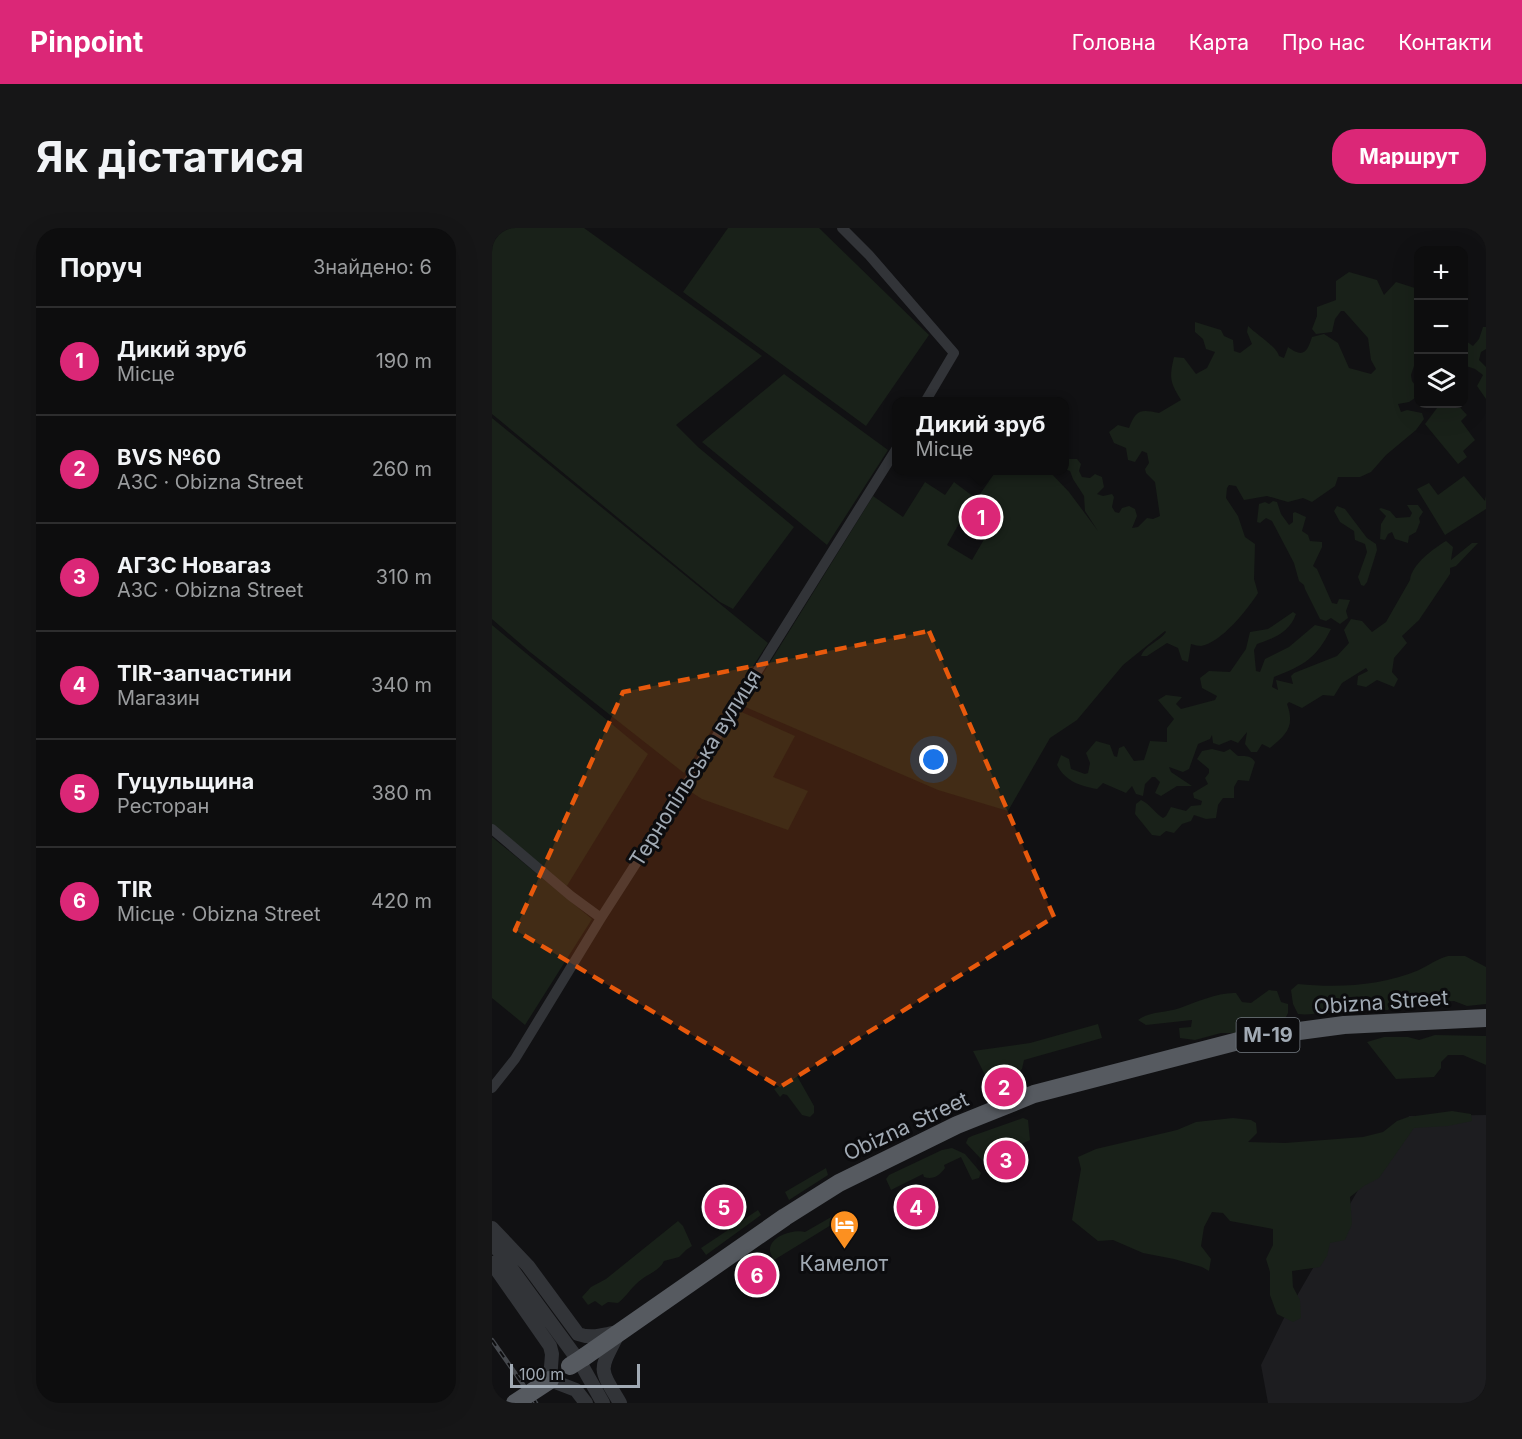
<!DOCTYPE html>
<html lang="uk">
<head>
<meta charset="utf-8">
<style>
  body { margin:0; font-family:Inter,sans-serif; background:#161617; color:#f1f3f6 }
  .controls { position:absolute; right:18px; top:18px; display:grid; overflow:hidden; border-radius:12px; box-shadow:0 6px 24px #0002 }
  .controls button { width:54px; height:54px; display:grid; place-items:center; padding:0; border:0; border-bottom:2px solid #2d2d2e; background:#0d0d0e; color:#f1f3f6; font:30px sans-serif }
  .scale { position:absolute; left:18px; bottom:15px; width:130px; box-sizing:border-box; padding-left:6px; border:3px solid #a1aab4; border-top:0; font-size:16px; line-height:21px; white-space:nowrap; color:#a1aab4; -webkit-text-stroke:4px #0c0c0e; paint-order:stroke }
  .you { position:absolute; left:442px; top:532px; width:21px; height:21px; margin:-15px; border:4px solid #fff; border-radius:50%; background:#1a73e8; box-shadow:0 0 0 9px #1a73e833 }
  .badge { display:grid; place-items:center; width:39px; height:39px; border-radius:50%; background:#db2777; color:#fff; font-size:20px; font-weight:700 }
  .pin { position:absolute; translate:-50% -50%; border:3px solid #fff; box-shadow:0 2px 6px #0006 }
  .popup { position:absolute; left:400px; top:169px; width:177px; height:78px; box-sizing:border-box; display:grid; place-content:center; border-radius:12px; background:#0d0d0e; filter:drop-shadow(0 2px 4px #0005); font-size:20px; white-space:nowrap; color:#9a9c9e }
  .popup b { font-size:22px; color:#f1f3f6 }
  .popup::after { content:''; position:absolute; left:50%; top:100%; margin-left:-12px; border:12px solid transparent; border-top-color:#0d0d0e }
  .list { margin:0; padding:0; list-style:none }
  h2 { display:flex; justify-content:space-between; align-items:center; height:78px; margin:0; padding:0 24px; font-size:26px }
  h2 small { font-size:20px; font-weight:400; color:#9a9c9e }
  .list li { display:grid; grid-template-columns:39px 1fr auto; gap:18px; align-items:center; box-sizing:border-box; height:108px; padding:0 24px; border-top:2px solid #2d2d2e }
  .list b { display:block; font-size:22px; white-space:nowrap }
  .list p { margin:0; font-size:20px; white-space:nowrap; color:#9a9c9e }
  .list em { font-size:20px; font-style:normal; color:#9a9c9e }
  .icon { flex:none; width:33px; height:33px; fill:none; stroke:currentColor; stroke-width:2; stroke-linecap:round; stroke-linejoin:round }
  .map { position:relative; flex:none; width:994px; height:1175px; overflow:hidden; border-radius:24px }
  header { display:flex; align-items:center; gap:36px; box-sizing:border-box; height:84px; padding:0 30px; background:#db2777; color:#fff }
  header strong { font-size:28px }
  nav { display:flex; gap:33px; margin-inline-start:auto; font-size:21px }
  .intro { display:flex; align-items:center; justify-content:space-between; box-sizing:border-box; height:144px; padding:0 36px }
  h1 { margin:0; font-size:42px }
  .button { padding:15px 27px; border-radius:24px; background:#db2777; color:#fff; font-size:21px; font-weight:700 }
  main { display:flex; gap:36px; padding:0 36px }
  aside { flex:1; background:#0d0d0e; border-radius:24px; box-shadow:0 6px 24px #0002 }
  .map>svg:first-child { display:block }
  .built { fill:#1d1d20 }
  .green { fill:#192119 }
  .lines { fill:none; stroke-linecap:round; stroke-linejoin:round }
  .minor { stroke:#323438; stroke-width:10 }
  .tertiary { stroke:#323438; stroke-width:14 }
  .trunk { stroke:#565a60; stroke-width:18 }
  .rail-casing { stroke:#45484d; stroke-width:4.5 }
  .rail { stroke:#0c0c0e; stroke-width:2; stroke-dasharray:7; stroke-linecap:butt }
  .trunk-bridge { stroke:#565a60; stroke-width:18 }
  .marked { fill:#e8590c; fill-opacity:0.2; stroke:#e8590c; stroke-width:4.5; stroke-dasharray:12 8; stroke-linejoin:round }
  .labels { text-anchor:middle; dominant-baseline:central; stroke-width:6; stroke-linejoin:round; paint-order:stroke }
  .shield { fill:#0c0c0e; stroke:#747b82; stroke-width:1.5 }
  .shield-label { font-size:20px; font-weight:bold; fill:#a1aab4 }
  .street-label { font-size:21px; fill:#a1aab4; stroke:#0c0c0e }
  .poi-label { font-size:21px; fill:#a1aab4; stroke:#0c0c0e }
</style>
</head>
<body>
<header>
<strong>Pinpoint</strong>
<nav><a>Головна</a><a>Карта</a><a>Про нас</a><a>Контакти</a></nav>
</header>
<div class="intro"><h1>Як дістатися</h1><a class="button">Маршрут</a></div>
<main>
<aside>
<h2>Поруч<small>Знайдено: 6</small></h2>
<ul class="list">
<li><span class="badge">1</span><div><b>Дикий зруб</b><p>Місце</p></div><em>190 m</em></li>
<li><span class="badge">2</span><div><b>BVS №60</b><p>АЗС · Obizna Street</p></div><em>260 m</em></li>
<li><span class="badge">3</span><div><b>АГЗС Новагаз</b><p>АЗС · Obizna Street</p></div><em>310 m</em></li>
<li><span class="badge">4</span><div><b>TIR-запчастини</b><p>Магазин</p></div><em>340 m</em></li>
<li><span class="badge">5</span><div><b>Гуцульщина</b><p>Ресторан</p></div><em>380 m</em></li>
<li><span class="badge">6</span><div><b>TIR</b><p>Місце · Obizna Street</p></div><em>420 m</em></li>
</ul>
</aside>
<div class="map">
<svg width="994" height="1175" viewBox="0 0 994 1175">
  <rect width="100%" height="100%" fill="#111113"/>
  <path class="built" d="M994 887V1175H776L769 1137 791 1092 873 950 898 921 917 888Z"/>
  <path class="green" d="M0 0H92L270 128 184 197 206 219 302 299 241 381 228 374 0 186Z
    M236 0H327L437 107 374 198 191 64Z
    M857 44 885 52 892 67 904 54 926 61V126L919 147 920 153 926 161V168L917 174 906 176 909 184 915 182 930 185 932 191 924 202 894 227 879 244 868 249H846L843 258 820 274 811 270 796 274 775 268 752 272 744 258 737 257 735 260 734 270 746 288 753 309 763 316 762 351 766 365C756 381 729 415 709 418 706 418 703 417 699 416L696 434 690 432 686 420 675 415 655 428H649C653 417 667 414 674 404L673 403 631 437 585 492 558 510 516 583 446 562 251 478 381 268 411 289 433 254 453 267 462 254 482 269 455 317 480 332 508 284 486 269 504 243H557L577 264 606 303 593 283 592 268 581 251 578 243 573 241V231H585L589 236 587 243 590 249 598 250 603 246 610 249 612 259 605 266 611 268 620 266 622 269 620 279 623 284 627 285 630 280 637 278 643 281 645 288 640 300 646 299 655 290 661 291 668 288 663 254 654 245 653 241 657 235 655 225 650 223 643 234 636 232 634 220 622 215 617 204 626 197 637 200C644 182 648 181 667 185L689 172C678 154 677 150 682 129L692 130 704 146 715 140 723 124 714 121 711 111 703 104V94L729 102 732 108 741 112 742 123 748 125 760 116 755 104 756 98C764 106 785 119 787 128L792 130 796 119C811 130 815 125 820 109L832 106 846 115 857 140 879 146 884 141 879 132 876 110 852 83H849L843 91 840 104 824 106 820 101 825 88V79L844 72V53Z
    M991 99H994V121L989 124 987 132 994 139V171L985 158 991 147 983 141 974 138 972 134V115L974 113 981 118 987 111Z
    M292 146 396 222 335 317 210 214Z
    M948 176H965L975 187 969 193 983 212 971 223 975 229 966 236 933 196Z
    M0 190 276 415 192 545 38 424 0 391Z
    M972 248 993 273 994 267V281L953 307 925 261 937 255 946 267Z
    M781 273 785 274 789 286 797 297 801 294V285L803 284 814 289 810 303 816 307 818 313 830 314V319L821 338 825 341 840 375 845 376 847 371 858 372 854 383 856 390 848 396 839 390 834 393 828 391 813 361 812 357 807 353 802 335 780 293 774 290 768 295 765 294 767 276 773 274 777 276Z
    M915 277H926L931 284 927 290 928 294 924 304 917 308 916 315 903 311 900 304 896 306 893 312 888 311 889 296 894 288 887 281 889 280 898 283 904 290 918 289 920 285Z
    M845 278 853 281 875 310 884 316 885 322 875 354 872 358 869 357 866 349 875 324 873 316 863 312 862 303 848 294 842 283Z
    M954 313 961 319 959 332 980 315H986L964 338 958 340V346L927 392 910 408 915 415 902 430 900 444 906 451 902 459 885 452 874 459 865 457 866 448 876 443 874 440 850 455 842 468 831 467 810 480 797 474 795 476C803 498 795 506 778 520L770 516 765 524H759L753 516 755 504 746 515 739 512 727 517 721 515 720 507 718 511 706 516 697 541 691 544 677 539 679 544 700 558H685L669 568 663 565 668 554 663 549H660L653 556 651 568 644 566 640 558 634 565 611 555 605 561C588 558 573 553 565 537L569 527 577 531 579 541 593 546 596 545 598 535 594 525 604 513 618 517 622 528 625 529 627 520 632 518 642 533 652 532 658 513 675 514V500L682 491 666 472 674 467 690 469 684 476 689 481 723 472 725 468 710 460 708 450 717 443 738 444 754 421 758 404 776 401 801 384 804 386C797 405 782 410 765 416L762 422 764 443 768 444 773 431 797 419 823 397 839 401C824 431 812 437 782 449L780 459 786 462 784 452 801 456 799 448 802 445 845 428 857 415 852 402 859 391 870 393 880 404 894 394 918 352C920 336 941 321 954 313Z
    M0 397 156 526 73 661 0 599Z
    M245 482 303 508 281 549 316 563 296 602 210 571 196 562Z
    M720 521 732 524 738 521 746 528C753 528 759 527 763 534L757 553 746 552 742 559V570H731L726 577 724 590 714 591 702 587 699 593 690 596 682 605 674 603 668 608 660 607 643 586 644 576 649 572C658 576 663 585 671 590L674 588 679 579 694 583 699 578 709 577 710 573 702 570 701 565 716 556 713 550 717 545V541L705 531 710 523Z
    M0 609 100 691 33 797 0 770Z
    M956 728H973L994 739V776L975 778 962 773 932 775 926 768 902 774 896 782C880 783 865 778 848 780 832 782 824 788 806 786L801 776 799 762 806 756C846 760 889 758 927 742 937 737 945 731 956 728Z
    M777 762 785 763 789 774 796 776V785L794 789 745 805H729L703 812 688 810 687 800 699 799 700 792 654 797 646 792C658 783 674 785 688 780 704 774 727 764 744 765L750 774 759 775Z
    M606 796 610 810 532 832 530 841 526 845H514L503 849H494L481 823 538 815Z
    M943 807 994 808V837L971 827H956L949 834V840L942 849 904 851 875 814 892 809H916L927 812Z
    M305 848 322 878V885L318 889 310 887 295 867 291 866 288 869 282 861Z
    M960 883 979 886 980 893 956 898 922 900 887 950 872 958 858 969 860 996 853 1012 838 1015 835 1028 828 1039 800 1043 801 1059 808 1072 809 1090 801 1094 785 1086 778 1067V1044L774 1031 781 1017V1001L738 993 731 985 720 984 712 999 709 1018 719 1031 717 1043 710 1039 682 1031 651 1025 621 1012 606 1013 580 992 589 941 586 929 604 921 685 902 704 894 741 890 759 892 764 895 765 905 756 914 793 915 871 909 891 904 905 893 916 889Z
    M531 890 536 892 538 912 494 933 490 932 474 915 476 910 480 908Z
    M460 920 473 926 489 945 487 950 480 952 469 929 452 937 453 940C447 948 441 952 432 949L431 946 399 962 394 951 397 947 450 922Z
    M334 940 336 947 297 972 293 964Z
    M266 982 269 987 214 1027 209 1020Z
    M341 988 344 994 282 1032C281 1031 278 1024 278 1023 277 1008 302 1001 313 1004Z
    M186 993 191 998 200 1018 194 1022 187 1029 172 1033C168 1042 158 1045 150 1051 140 1058 135 1068 126 1075L116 1074 110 1078 103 1073 96 1077 90 1069 99 1059 114 1051Z"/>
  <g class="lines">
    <path class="minor" d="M350 0 377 27 462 125 433 174
      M0 601 79 668 109 690
      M0 860 23 831 109 690 191 562 405 220"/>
    <path class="tertiary" d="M0 1000 36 1038 86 1106C99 1111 112 1107 125 1104
      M0 1014 89 1136 111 1175
      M0 1035 58 1118 60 1126 58 1152 84 1162 94 1175
      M126 1106C107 1144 106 1138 128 1175"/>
    <path class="trunk" d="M92 1129 293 989 347 955 465 897 542 866 762 809 852 797 994 790"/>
    <defs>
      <path id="rail" d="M0 1112 44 1175"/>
    </defs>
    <use href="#rail" class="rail-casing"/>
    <use href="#rail" class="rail"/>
    <path class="trunk-bridge" d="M78 1138 92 1129
      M23 1175 58 1152"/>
  </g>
  <path class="marked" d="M437 403 562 689 288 859 23 702 131 464Z"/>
  <defs>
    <symbol id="hotel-pin" viewBox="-11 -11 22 30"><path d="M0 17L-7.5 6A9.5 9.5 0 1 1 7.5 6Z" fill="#fc9020" stroke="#0c0c0e"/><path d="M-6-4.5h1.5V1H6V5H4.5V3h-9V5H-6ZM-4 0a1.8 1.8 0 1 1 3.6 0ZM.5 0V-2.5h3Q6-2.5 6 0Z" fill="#fff"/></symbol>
  </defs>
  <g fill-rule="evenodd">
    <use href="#hotel-pin" x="336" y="980" width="33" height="45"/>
  </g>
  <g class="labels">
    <rect class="shield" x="744.5" y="790" width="63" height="34" rx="4.5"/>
    <g class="shield-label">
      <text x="776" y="807">М-19</text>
    </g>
    <g class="street-label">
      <text transform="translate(203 540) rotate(-58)">Тернопільська вулиця</text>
      <text transform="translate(889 774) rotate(-4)">Obizna Street</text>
      <text transform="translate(414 898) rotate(-25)">Obizna Street</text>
    </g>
    <g class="poi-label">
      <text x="352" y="1035">Камелот</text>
    </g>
  </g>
</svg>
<div class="controls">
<button>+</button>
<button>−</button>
<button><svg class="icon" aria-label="layers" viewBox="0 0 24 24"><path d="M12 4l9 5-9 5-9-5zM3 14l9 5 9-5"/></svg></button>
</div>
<div class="scale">100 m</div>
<div class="you"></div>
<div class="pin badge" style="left:489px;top:289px">1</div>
<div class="popup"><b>Дикий зруб</b>Місце</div>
<div class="pin badge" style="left:512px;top:859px">2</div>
<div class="pin badge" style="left:514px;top:932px">3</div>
<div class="pin badge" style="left:424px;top:979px">4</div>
<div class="pin badge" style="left:232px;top:979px">5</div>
<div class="pin badge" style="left:265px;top:1047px">6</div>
</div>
</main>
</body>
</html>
